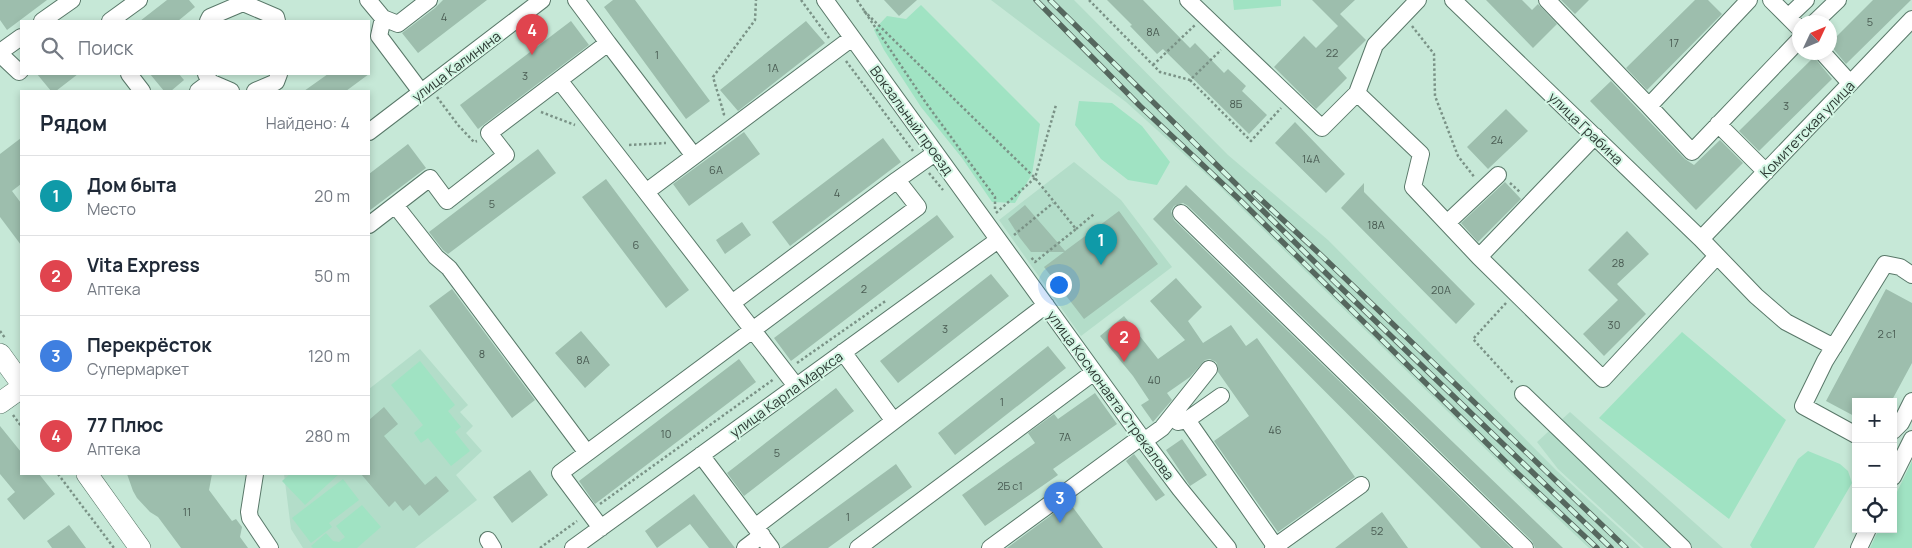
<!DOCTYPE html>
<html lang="ru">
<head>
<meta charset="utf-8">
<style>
  body { margin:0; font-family:Manrope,sans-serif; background:#f2f2f3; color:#1f2937 }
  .controls { position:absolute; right:15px; bottom:15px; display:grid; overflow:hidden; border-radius:0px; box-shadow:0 2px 8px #0003 }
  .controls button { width:45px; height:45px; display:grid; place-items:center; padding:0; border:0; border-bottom:1px solid #e0e1e3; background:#fff; color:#1f2937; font:25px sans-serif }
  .compass { position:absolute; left:1792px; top:15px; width:45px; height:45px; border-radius:50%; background:#fff; box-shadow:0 2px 8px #0003; rotate:46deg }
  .you { position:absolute; left:1058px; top:284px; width:18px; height:18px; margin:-12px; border:4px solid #fff; border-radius:50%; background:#1a73e8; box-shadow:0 0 0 8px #1a73e833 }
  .badge { display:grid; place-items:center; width:32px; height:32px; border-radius:50%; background:#ea580c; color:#fff; font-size:16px; font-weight:700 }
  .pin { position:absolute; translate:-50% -41px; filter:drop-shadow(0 1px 2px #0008) }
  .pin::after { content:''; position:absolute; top:26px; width:18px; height:15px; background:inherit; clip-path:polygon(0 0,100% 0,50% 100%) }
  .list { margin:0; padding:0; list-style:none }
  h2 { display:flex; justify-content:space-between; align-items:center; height:65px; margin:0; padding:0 20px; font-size:21px }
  h2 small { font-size:16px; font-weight:400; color:#747a83 }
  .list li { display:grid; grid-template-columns:32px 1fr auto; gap:15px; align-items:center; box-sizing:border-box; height:80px; padding:0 20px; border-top:1px solid #e0e1e3 }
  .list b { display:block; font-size:19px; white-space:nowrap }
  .list p { margin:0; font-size:16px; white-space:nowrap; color:#747a83 }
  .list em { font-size:16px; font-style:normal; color:#747a83 }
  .icon { flex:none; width:28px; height:28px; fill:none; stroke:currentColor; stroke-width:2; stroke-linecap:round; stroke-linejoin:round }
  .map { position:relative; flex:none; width:1912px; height:548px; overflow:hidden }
  .search { position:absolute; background:#fff; box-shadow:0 2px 8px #0003; left:20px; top:20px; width:350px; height:55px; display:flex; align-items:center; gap:12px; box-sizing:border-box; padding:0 18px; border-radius:0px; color:#747a83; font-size:19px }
  .panel { position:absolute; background:#fff; box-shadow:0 2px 8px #0003; left:20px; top:90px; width:350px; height:385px; border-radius:0px }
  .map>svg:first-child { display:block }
  .built { fill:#b3ddc9 }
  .green { fill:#a0e3c3 }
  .building { fill:#9dbead }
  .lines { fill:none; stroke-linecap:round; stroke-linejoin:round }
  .minor-casing { stroke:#597869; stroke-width:18 }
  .major-casing { stroke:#597869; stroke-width:22 }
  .path { stroke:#7a9286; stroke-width:2.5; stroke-dasharray:2.5 2.5; stroke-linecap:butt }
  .minor { stroke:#fff; stroke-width:16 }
  .major { stroke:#fff; stroke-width:21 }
  .rail-casing { stroke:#55675e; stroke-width:5.5 }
  .rail { stroke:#d3f6e4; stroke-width:4; stroke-dasharray:11; stroke-linecap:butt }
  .labels { text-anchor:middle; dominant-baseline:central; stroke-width:4; stroke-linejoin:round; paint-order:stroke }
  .number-label { font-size:11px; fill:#495b52 }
  .street-label { font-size:14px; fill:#2d3a34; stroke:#d3f6e4 }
</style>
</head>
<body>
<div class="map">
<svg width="1912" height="548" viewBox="0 0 1912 548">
  <rect width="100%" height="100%" fill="#c6e8d7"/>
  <path class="built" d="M991 0H1074L1228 155 1328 240 1556 470 1641 548H1589L1513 476 1218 185 1126 102Z
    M1074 162 1121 200 1172 267 1081 336 999 220Z
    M420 349 468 405 460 412 473 426 466 433 482 451 456 475 477 500 415 548H303L291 529 284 474H369V389Z
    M1570 412 1723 548H1644L1558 469 1537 442Z"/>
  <path class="green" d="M1233 0H1281V6L1234 10Z
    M921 5 1040 124 1032 174 1015 203 992 202 962 158 921 107 884 50 874 30 887 16 906 19Z
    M1079 101 1112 103 1142 126 1170 162 1157 185 1128 180 1101 159 1075 125Z
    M1682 332 1786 420 1729 519 1599 418Z
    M420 361 455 405 448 411 461 427 455 432 470 451 451 466 428 438 421 443 414 433 423 425 391 385Z
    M1808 451 1840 464 1848 471 1852 483 1814 548H1752L1750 545 1798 459Z
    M1912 461V548H1870L1879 529H1893V500Z
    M290 474H339L305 505 282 481Z
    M343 479 359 500 329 523 332 527 311 543 292 518Z
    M362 505 381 527 357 548H313L311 546 326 533 333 541 339 542 345 537 336 526Z"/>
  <path class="building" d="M0 0H47L7 30 0 20Z
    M167 0H189L195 7 178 21H140Z
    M443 0H487L418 53 402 33 435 8Z
    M613 0H635L710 101 686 119 604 7Z
    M884 0H917L899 16Z
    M1107 0H1143L1190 48 1195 43 1224 73 1228 69 1246 86 1242 91 1267 115 1249 134 1163 49 1157 54 1130 26 1132 25Z
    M1312 0H1355L1340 14 1366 40 1338 68 1347 78 1316 109 1274 67 1304 36 1316 48 1338 26Z
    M1486 0H1522L1532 10 1538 4 1557 24 1533 48Z
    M1561 0H1589L1575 14Z
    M1695 0H1708L1722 14 1647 90 1626 68Z
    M1873 0H1911L1846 64 1830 45V43Z
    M571 21 589 45 478 129 460 105Z
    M806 21 825 43 738 111 720 90Z
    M1814 57 1832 79 1759 151 1739 131Z
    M37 74H78L56 91H51Z
    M150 74H179L184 80 171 91H164Z
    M328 74H369L346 91H304Z
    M1611 81 1685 159 1694 165 1720 140 1743 163 1696 210 1590 101Z
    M1506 109 1528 131 1488 169 1467 147Z
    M1295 122 1345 174 1326 193 1275 143Z
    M744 132 760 154 689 206 673 184Z
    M21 138V184L12 191 21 203V245L0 217V154Z
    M883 138 901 162 790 246 772 222Z
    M408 144 426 168 369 211V174Z
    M538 149 556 173 448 254 443 250 429 232Z
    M606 179 689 290 666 308 582 197Z
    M1505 182 1521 199 1478 242 1461 223Z
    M1364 183V192L1475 304 1456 324 1341 208Z
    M1186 185 1563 548H1535L1532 541 1188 206 1183 203 1174 206 1171 211 1174 220 1511 548H1481L1153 219Z
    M1025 205 1065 251 1119 211 1158 264 1084 319 1044 267 1064 252H1031L1020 238 1008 219Z
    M937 215 954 237 791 361 774 338Z
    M742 222 751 235 725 254 716 240Z
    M1627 231 1649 254 1617 284 1646 314 1604 356 1583 334 1618 300 1588 270Z
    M991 274 1009 296 898 383 880 361Z
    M1176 278 1202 307 1188 321 1203 343 1231 325 1246 346 1257 338 1355 477 1278 532 1214 441 1249 416 1218 372V366L1216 362 1210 359 1205 360 1190 377 1167 393 1172 400 1153 422 1141 405 1149 400 1133 376 1100 336 1124 316 1158 359 1185 340 1150 301Z
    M452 289 535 400 512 418 429 306Z
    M1886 289 1912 303V363L1891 402H1856V417L1826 401Z
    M581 331 610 365 585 388 555 353Z
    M1048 346 1066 368 955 455 938 433Z
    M739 359 756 382 595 504 579 481Z
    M836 388 854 411 744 496 727 473Z
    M1095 393 1117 424 1053 469 1058 475 985 526 962 495 1035 443 1028 433 1054 414 1058 419Z
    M384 407 398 424 384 436 425 485 436 476 449 491 419 516 410 505 403 511 395 501 389 507 361 474H369V420Z
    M0 426 21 452V474H39L55 494 24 520 7 499 15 492 0 474Z
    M1182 439 1207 475 1190 486 1166 450Z
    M1134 454 1165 495 1156 501 1126 461Z
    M896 464 912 487 828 548H781Z
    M530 470 548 495 512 523 493 497Z
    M127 474H212L209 490 232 521 236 519 242 527 240 537 248 548H181L158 517 150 512 137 498 133 491Z
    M694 494 735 548H709L690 524 657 548 645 531Z
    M1069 502 1103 548H1007Z
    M1382 512 1408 548H1335Z
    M69 525 86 548H52L47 541Z"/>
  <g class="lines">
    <defs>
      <path id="minor" d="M368 0 383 18 398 24 429 0
        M825 0 1144 441 1180 489 1228 548
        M1188 0 1322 128 1357 93 1421 154 1413 187 1479 257 1603 379 1717 256
        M1453 0 1701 239 1756 296 1786 322 1834 347
        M1547 0 1649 106 1749 0
        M1771 0 1800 29
        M1788 17 1806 0
        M383 18 379 36 421 92
        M42 21 72 0
        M110 21 139 0
        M208 21 210 17 243 3 276 17 277 21
        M1815 22 1838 0
        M608 43 694 156
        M0 52 21 37
        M1822 52 1850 83
        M0 54 19 72 21 70
        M129 74 142 91
        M206 74 210 82 231 91
        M559 80 646 192
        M198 91 210 82
        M255 91 276 82 279 74
        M1357 93 1375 45 1418 0
        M1649 106 1692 152 1800 39
        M1718 124 1766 172
        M369 132 542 0
        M897 180 935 153
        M395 205 436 257 449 268 587 453 918 207 897 180 732 303
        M1181 213 1525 548
        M1447 223 1498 175
        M369 225 430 178 447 201 506 155 489 133 608 43 576 0
        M1701 239 1912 19
        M1479 257 1595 136
        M843 352 893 420
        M796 386 646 192 852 38
        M1523 394 1683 548
        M1187 420 1275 546
        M1178 422 1187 420 1221 396
        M1893 431 1901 423 1912 401
        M1856 435 1803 406 1825 361 1885 264 1900 267 1912 275
        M1144 441 1162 428 1209 369
        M587 453 560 473 601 528
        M701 455 771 548
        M255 474 249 512 250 518 270 548
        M1893 477 1912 439
        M755 527 1046 305
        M488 540 493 548
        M573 548 998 240
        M745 548 762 535
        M858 548 1094 372
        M990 548 1141 437
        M1273 548 1361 485
        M1859 548 1868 529"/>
      <path id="major" d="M0 354 21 383
        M0 403 21 388
        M87 474 140 548"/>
    </defs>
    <use href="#minor" class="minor-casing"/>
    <use href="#major" class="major-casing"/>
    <path class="path" d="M801 0 829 38
      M857 0 926 103 995 197V210
      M1089 0 1160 72 1190 80 1221 50
      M864 11 1035 178 1076 229 1035 262 1030 256
      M1412 26 1434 54 1435 96 1458 156 1475 178
      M846 61 913 151
      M1153 65 1195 25
      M1190 80 1251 141 1281 108
      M437 97 458 125 474 142 477 141
      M541 112 575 125
      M723 115 724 114 713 77 755 20 756 0
      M629 145 666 143
      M929 173 943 190
      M1510 183 1521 193
      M996 213 1035 178 1056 105
      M1076 229 1094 214
      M1014 235 1053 203
      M1506 303 1473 339 1514 384
      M0 331 5 338
      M797 363 887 300
      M13 415 21 426
      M58 474 114 548
      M600 504 774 379
      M540 548 577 521"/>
    <use href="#minor" class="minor"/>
    <use href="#major" class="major"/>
    <defs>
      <path id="rail" d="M1036 0 1140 106 1241 201 1514 470 1597 548
        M1050 0 1335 282 1611 548
        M1254 193 1322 256 1626 548"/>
    </defs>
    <use href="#rail" class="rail-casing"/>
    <use href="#rail" class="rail"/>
  </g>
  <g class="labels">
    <g class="number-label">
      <text x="444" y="16">4</text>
      <text x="1870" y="21">5</text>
      <text x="1153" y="31">8А</text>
      <text x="1674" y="42">17</text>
      <text x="1332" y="52">22</text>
      <text x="657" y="54">1</text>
      <text x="773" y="67">1А</text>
      <text x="525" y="75">3</text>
      <text x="1236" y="103">8Б</text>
      <text x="1786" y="105">3</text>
      <text x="1497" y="139">24</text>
      <text x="1311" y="158">14А</text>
      <text x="716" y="169">6А</text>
      <text x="837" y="192">4</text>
      <text x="492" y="203">5</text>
      <text x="1376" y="224">18А</text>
      <text x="636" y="244">6</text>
      <text x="1618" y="262">28</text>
      <text x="864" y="288">2</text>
      <text x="1441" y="289">20А</text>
      <text x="1614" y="324">30</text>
      <text x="945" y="328">3</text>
      <text x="1887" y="333">2 с1</text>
      <text x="482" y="353">8</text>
      <text x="583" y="359">8А</text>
      <text x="1154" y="379">40</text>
      <text x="1002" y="401">1</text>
      <text x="1275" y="429">46</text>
      <text x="666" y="433">10</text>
      <text x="1065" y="436">7А</text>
      <text x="777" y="452">5</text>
      <text x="1010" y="485">2Б с1</text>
      <text x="187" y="511">11</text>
      <text x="848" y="516">1</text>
      <text x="1377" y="530">52</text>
    </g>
    <g class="street-label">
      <text transform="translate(456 66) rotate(-37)">улица Калинина</text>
      <text transform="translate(912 120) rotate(54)">Вокзальный проезд</text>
      <text transform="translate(1586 128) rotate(44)">улица Грабина</text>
      <text transform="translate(1807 129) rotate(-46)">Комитетская улица</text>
      <text transform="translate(786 394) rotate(-36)">улица Карла Маркса</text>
      <text transform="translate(1111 395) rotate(54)">улица Космонавта Стрекалова</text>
    </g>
  </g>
</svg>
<div class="controls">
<button>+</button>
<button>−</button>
<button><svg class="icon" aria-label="locate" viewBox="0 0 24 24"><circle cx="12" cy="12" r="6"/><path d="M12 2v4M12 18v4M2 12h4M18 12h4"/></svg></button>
</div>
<svg class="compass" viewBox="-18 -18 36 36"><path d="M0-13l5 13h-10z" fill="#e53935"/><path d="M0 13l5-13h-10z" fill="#747a83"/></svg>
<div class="you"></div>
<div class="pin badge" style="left:1101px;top:265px;background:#0f9aa8">1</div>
<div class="pin badge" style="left:1124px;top:362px;background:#e0444e">2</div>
<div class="pin badge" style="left:1060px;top:523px;background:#3f7fe0">3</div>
<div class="pin badge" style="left:532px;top:55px;background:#e0444e">4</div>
<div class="search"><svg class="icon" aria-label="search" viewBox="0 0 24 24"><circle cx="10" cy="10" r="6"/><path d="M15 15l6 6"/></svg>Поиск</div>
<section class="panel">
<h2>Рядом<small>Найдено: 4</small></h2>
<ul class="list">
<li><span class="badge" style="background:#0f9aa8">1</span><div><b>Дом быта</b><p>Место</p></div><em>20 m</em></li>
<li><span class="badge" style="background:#e0444e">2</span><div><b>Vita Express</b><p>Аптека</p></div><em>50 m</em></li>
<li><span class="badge" style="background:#3f7fe0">3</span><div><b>Перекрёсток</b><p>Супермаркет</p></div><em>120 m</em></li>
<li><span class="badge" style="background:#e0444e">4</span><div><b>77 Плюс</b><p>Аптека</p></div><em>280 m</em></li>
</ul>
</section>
</div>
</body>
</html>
